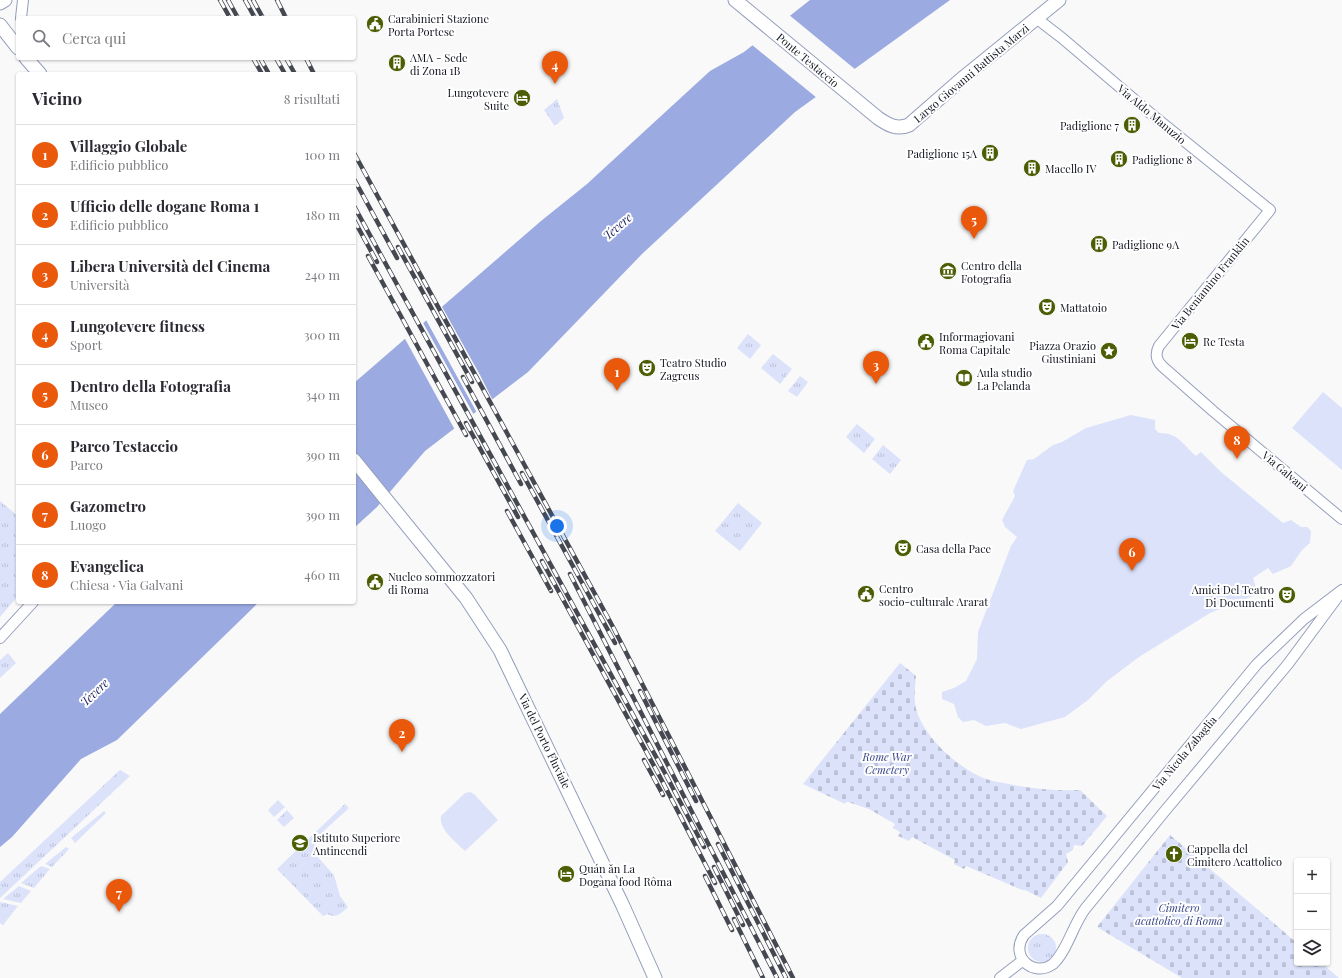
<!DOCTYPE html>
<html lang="it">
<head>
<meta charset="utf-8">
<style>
  body { margin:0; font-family:"Playfair Display",serif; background:#f2f2f3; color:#2b2b33 }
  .controls { position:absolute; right:12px; bottom:12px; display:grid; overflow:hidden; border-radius:4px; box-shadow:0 1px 3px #0004 }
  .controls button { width:36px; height:36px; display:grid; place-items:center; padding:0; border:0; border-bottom:1px solid #e1e1e2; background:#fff; color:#2b2b33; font:20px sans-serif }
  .you { position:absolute; left:557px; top:526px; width:14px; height:14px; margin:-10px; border:3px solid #fff; border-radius:50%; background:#1a73e8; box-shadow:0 0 0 6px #1a73e833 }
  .badge { display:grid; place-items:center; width:26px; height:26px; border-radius:50%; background:#ea580c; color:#fff; font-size:13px; font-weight:700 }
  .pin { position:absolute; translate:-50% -33px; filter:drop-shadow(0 1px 2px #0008) }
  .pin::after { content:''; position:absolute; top:21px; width:14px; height:12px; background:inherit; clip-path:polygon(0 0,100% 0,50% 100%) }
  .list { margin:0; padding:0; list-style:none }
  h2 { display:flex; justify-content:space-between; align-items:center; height:52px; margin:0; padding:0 16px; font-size:17px }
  h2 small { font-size:13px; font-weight:400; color:#7c7c81 }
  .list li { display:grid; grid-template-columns:26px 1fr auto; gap:12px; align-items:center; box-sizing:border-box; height:60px; padding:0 16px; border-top:1px solid #e1e1e2 }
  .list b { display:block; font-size:15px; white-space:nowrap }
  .list p { margin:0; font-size:13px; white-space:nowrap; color:#7c7c81 }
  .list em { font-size:13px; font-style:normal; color:#7c7c81 }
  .icon { flex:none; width:22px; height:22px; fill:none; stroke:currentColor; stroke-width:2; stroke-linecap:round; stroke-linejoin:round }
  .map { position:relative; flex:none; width:1342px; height:978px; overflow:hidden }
  .search { position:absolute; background:#fff; box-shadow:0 1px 3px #0004; left:16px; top:16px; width:340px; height:44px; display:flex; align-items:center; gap:10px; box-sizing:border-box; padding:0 14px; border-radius:4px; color:#7c7c81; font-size:15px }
  .panel { position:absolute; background:#fff; box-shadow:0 1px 3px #0004; left:16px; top:72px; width:340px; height:532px; border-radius:4px }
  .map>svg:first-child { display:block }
  .grass { fill:url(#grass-tufts) }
  .cemetery { fill:url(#cemetery-stones) }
  .park { fill:#dbe2fa }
  .water { fill:#9baae0 }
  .pier { fill:#f9f9f9 }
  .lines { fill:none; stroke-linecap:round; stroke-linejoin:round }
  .minor-casing { stroke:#959ebc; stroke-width:12 }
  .major-casing { stroke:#959ebc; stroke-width:15 }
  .minor { stroke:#fff; stroke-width:10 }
  .major { stroke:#fff; stroke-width:13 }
  .rail-casing { stroke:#454850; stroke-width:4.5 }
  .rail { stroke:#fff; stroke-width:3; stroke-dasharray:9; stroke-linecap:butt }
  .labels { text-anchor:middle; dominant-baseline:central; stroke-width:4; stroke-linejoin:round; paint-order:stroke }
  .poi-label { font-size:11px; fill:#11141f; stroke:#fff; text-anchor:start }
  .street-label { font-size:11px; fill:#11141f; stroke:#fff }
  .park-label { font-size:11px; font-style:italic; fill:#384587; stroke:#fff }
  .water-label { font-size:12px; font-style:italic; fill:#1a215f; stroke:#fff }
</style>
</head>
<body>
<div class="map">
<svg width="1342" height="978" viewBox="0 0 1342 978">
  <defs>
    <pattern id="grass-tufts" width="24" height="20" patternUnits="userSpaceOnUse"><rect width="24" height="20" fill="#dbe2fa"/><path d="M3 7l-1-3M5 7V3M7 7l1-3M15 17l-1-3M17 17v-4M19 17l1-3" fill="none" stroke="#bbc1d6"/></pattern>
    <pattern id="cemetery-stones" width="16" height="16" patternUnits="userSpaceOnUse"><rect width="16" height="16" fill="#dbe2fa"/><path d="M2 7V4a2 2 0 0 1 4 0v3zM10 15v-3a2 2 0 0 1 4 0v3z" fill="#bbc1d6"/></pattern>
  </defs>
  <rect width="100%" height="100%" fill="#f9f9f9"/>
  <path class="grass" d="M557 99 564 118 557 124 554 125 544 110Z
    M748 334 761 345 750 359 737 348Z
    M773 354 792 369 780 384 761 368Z
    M800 376 808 382 797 397 788 391Z
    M857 424 875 439 864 453 846 437Z
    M883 445 901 460 890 474 872 459Z
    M0 501 18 516V596L0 617Z
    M738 503 762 523 740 551 715 531Z
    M8 653 16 663 0 678V660Z
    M120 770 130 776 0 898V882Z
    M278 800 285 807 274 817 268 810Z
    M345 804 349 808 316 838 314 844 316 855 334 875 340 896 348 907C341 913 337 919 327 914L323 916 277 869Z
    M287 810 294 818 284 827 277 820Z
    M104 811 106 813 75 843 71 838Z
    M66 847 69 849 52 867 45 864Z
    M41 866 50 869 34 888 21 883Z
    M19 886 31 891 21 903 3 899Z
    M0 902 18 906 3 925 0 923Z
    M1028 948a14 14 0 1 1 28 0a14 14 0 1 1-28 0Z"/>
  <path class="cemetery" d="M900 663 916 676C915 688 913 700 917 712 926 739 959 769 986 779 991 781 998 782 1004 783 1029 789 1054 791 1080 790L1107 816 1082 846 1074 845 1073 850 1066 854 1068 862 1041 898 1025 890H1022L966 866 964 869 954 864 955 860 912 837 909 841 898 836 900 832 893 828 895 824 869 809 848 802H846L845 804 803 784Z
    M1170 835 1297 943V963H1321L1339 978H1182L1097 927Z"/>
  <path class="park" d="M1323 392 1342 408V470L1292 428Z
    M1131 415 1155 420V429L1159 433C1179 433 1182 444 1196 456L1201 452 1221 472 1283 523 1291 520 1301 527H1307L1311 531 1310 543 1302 550 1291 566 1273 574 1268 568 1253 578 1258 594 1210 613 1139 657 1107 681 1088 700 1065 717 1021 729 1005 723 986 726 974 720 963 722 958 717 954 704 942 699V692L954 688 966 681 977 659 978 632 1011 546 1017 537 1005 527 1002 520 1015 496 1013 491 1027 460 1034 459 1053 445 1062 442 1086 428Z
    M470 792 474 794 498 820 465 851C456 842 439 830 441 816L465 793Z"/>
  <path class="water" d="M810 0H950L795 112 642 254 528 372 425 451 377 507 354 528V383L541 221 587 184 710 71 744 52Z
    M117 602H259L117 740 81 759 12 837 0 847V714Z"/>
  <path class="pier" d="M788 14 856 70 817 98 751 44Z
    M441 305 480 375 493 401 477 413 425 318Z
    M422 321 474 415 455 430 404 337Z"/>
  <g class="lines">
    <defs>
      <path id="minor" d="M21 18 23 0
        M1036 18 1062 38 1156 118 1270 210 1159 346C1155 354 1156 360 1162 366L1213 411 1342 519
        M1342 590 1304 619 1257 664 1057 906 1024 935C1009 957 1034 978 1053 964 1067 951 1073 925 1085 909L1164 812 1288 664 1342 591
        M0 638 33 602
        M1000 978 1022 961"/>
      <path id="major" d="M735 0 878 118C888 125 897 130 909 125L964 77 1059 0
        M0 3 5 0
        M0 25 18 48
        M26 58 40 74
        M354 460 466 598 500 650 623 906 655 978"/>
    </defs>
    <use href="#minor" class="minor-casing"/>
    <use href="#major" class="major-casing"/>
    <use href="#minor" class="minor"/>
    <use href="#major" class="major"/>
    <defs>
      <path id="rail" d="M220 0 230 18
        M228 0 238 18
        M245 0 255 18
        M253 0 263 18
        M277 0 286 18
        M253 58 262 74
        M260 58 269 74
        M276 58 285 74
        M286 58 295 74
        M306 58 314 74
        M354 153 613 627 793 978
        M354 179 397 258
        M354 206 666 775 704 847
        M354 220 377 262
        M398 247 472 382
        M368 256 466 435
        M463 377 521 484
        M466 423 518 517
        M522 473 615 643
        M507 511 551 591
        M542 561 659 775 715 883
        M570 574 777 978
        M640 691 696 801
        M644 760 663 795
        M718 844 786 978
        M714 867 743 925
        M705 876 732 930
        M734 919 763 978"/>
    </defs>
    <use href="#rail" class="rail-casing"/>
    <use href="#rail" class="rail"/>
  </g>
  <defs>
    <symbol id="civic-disc" viewBox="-11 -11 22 22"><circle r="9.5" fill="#4c5e04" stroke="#fff"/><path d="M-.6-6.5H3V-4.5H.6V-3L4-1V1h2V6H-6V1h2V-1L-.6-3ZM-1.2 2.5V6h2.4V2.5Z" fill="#fff"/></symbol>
    <symbol id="building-disc" viewBox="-11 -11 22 22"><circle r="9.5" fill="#4c5e04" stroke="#fff"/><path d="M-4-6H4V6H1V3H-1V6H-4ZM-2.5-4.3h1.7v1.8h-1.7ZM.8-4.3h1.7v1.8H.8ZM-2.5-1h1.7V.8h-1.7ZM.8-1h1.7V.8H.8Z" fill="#fff"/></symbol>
    <symbol id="hotel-disc" viewBox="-11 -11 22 22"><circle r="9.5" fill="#4c5e04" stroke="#fff"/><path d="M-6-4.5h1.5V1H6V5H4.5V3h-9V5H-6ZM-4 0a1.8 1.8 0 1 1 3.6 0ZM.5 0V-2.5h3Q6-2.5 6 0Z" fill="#fff"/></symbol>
    <symbol id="museum-disc" viewBox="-11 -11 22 22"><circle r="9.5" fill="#4c5e04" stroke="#fff"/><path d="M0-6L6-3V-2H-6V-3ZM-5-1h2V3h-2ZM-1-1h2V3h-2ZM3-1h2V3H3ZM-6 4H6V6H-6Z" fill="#fff"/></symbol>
    <symbol id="theatre-disc" viewBox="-11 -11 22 22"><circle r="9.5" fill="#4c5e04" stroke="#fff"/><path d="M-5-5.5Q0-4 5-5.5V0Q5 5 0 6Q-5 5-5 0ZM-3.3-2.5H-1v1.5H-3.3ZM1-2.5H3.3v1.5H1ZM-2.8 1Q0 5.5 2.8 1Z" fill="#fff"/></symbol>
    <symbol id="sight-disc" viewBox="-11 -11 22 22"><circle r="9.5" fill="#4c5e04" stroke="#fff"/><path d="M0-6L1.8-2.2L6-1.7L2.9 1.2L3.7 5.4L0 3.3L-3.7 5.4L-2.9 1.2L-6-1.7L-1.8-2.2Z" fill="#fff"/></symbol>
    <symbol id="library-disc" viewBox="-11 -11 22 22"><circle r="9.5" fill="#4c5e04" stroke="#fff"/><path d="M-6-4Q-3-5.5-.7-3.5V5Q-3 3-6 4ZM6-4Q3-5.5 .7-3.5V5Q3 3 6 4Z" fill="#fff"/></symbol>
    <symbol id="university-disc" viewBox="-11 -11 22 22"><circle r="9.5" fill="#4c5e04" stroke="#fff"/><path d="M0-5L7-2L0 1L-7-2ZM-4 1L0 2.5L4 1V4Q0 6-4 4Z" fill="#fff"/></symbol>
    <symbol id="church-disc" viewBox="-11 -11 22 22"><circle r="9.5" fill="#4c5e04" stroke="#fff"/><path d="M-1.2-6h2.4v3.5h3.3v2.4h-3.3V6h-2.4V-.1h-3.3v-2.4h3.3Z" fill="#fff"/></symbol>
  </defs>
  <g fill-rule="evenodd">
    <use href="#civic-disc" x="365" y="14" width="20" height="20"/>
    <use href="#building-disc" x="387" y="53" width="20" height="20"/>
    <use href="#hotel-disc" x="512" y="88" width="20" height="20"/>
    <use href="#building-disc" x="1122" y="115" width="20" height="20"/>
    <use href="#building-disc" x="980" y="143" width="20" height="20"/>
    <use href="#building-disc" x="1109" y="149" width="20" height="20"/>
    <use href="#building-disc" x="1022" y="158" width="20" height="20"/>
    <use href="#building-disc" x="1089" y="234" width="20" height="20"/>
    <use href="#museum-disc" x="938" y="261" width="20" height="20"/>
    <use href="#theatre-disc" x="1037" y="297" width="20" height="20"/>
    <use href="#hotel-disc" x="1180" y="331" width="20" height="20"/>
    <use href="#civic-disc" x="916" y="332" width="20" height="20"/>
    <use href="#sight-disc" x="1099" y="341" width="20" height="20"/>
    <use href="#theatre-disc" x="637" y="358" width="20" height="20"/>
    <use href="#library-disc" x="954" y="368" width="20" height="20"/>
    <use href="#theatre-disc" x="893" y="538" width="20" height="20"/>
    <use href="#civic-disc" x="365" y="572" width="20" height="20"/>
    <use href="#civic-disc" x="856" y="584" width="20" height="20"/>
    <use href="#theatre-disc" x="1277" y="585" width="20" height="20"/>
    <use href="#university-disc" x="290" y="833" width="20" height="20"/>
    <use href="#church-disc" x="1164" y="844" width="20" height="20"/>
    <use href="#hotel-disc" x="556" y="864" width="20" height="20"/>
  </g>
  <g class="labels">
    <g class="poi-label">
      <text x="388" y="18">Carabinieri Stazione<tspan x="388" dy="13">Porta Portese</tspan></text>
      <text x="410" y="57">AMA - Sede<tspan x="410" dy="13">di Zona 1B</tspan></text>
      <text x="509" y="92" text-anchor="end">Lungotevere<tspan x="509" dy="13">Suite</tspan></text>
      <text x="1119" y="125" text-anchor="end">Padiglione 7</text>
      <text x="977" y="153" text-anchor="end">Padiglione 15A</text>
      <text x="1132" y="159">Padiglione 8</text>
      <text x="1045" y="168">Macello IV</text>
      <text x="1112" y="244">Padiglione 9A</text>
      <text x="961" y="265">Centro della<tspan x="961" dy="13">Fotografia</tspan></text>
      <text x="1060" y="307">Mattatoio</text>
      <text x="939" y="336">Informagiovani<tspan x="939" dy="13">Roma Capitale</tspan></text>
      <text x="1203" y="341">Re Testa</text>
      <text x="1096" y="345" text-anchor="end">Piazza Orazio<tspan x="1096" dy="13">Giustiniani</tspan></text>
      <text x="660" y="362">Teatro Studio<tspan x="660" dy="13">Zagreus</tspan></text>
      <text x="977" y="372">Aula studio<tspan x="977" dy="13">La Pelanda</tspan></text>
      <text x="916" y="548">Casa della Pace</text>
      <text x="388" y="576">Nucleo sommozzatori<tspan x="388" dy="13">di Roma</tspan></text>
      <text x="879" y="588">Centro<tspan x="879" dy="13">socio-culturale Ararat</tspan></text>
      <text x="1274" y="589" text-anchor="end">Amici Del Teatro<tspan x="1274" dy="13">Di Documenti</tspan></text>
      <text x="313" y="837">Istituto Superiore<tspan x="313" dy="13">Antincendi</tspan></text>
      <text x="1187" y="848">Cappella del<tspan x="1187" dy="13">Cimitero Acattolico</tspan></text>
      <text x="579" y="868">Quán ăn La<tspan x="579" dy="13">Dogana food Rôma</tspan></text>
    </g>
    <g class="street-label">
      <text transform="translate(808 60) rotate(40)">Ponte Testaccio</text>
      <text transform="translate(971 73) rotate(-40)">Largo Giovanni Battista Marzi</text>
      <text transform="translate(1152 114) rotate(40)">Via Aldo Manuzio</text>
      <text transform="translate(1210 283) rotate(-51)">Via Beniamino Franklin</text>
      <text transform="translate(1285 471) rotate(40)">Via Galvani</text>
      <text transform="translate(545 741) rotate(64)">Via del Porto Fluviale</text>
      <text transform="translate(1184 753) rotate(-50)">Via Nicola Zabaglia</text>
    </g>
    <g class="park-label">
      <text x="887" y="756">Rome War<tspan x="887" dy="13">Cemetery</tspan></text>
      <text x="1179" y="907">Cimitero<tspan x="1179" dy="13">acattolico di Roma</tspan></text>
    </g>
    <g class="water-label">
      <text transform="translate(617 226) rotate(-41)">Tevere</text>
      <text transform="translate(94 692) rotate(-44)">Tevere</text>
    </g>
  </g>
</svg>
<div class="controls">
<button>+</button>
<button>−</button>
<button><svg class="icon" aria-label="layers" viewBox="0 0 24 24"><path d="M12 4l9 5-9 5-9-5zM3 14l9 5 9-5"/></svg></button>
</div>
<div class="you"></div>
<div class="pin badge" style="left:617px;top:391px">1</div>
<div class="pin badge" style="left:402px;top:752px">2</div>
<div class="pin badge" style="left:876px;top:384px">3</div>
<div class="pin badge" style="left:555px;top:84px">4</div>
<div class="pin badge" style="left:974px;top:239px">5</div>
<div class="pin badge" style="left:1132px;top:571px">6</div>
<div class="pin badge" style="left:119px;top:912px">7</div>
<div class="pin badge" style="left:1237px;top:459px">8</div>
<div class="search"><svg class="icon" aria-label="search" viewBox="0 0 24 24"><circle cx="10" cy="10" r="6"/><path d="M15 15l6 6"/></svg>Cerca qui</div>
<section class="panel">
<h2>Vicino<small>8 risultati</small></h2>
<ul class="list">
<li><span class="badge">1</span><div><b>Villaggio Globale</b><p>Edificio pubblico</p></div><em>100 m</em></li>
<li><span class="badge">2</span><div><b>Ufficio delle dogane Roma 1</b><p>Edificio pubblico</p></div><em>180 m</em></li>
<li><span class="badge">3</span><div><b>Libera Università del Cinema</b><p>Università</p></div><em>240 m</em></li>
<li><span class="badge">4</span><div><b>Lungotevere fitness</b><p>Sport</p></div><em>300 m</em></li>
<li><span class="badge">5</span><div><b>Dentro della Fotografia</b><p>Museo</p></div><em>340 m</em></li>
<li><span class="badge">6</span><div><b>Parco Testaccio</b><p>Parco</p></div><em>390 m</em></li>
<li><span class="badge">7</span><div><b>Gazometro</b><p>Luogo</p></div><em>390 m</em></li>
<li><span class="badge">8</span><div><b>Evangelica</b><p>Chiesa · Via Galvani</p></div><em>460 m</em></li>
</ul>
</section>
</div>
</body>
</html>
